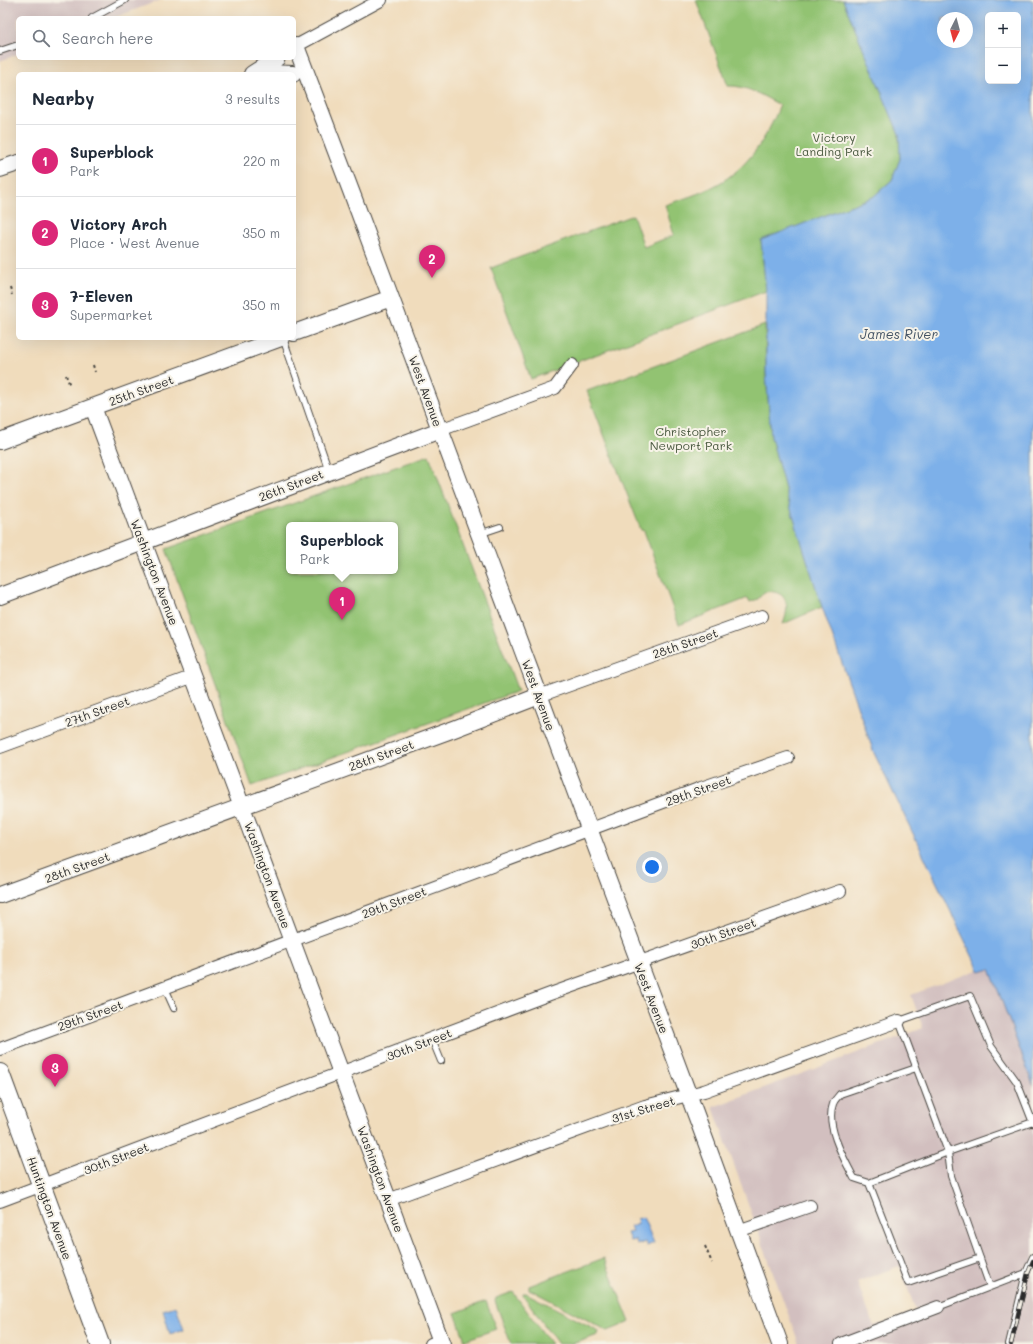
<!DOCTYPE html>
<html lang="en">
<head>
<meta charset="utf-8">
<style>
  body { margin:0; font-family:Mali,sans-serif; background:#f6f6f7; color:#1f2937 }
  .controls { position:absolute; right:12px; top:12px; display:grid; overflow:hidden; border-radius:6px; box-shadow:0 4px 16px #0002 }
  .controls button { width:36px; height:36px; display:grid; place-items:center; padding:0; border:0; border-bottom:1px solid #e0e1e3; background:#fff; color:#1f2937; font:20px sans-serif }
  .compass { position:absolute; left:937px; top:12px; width:36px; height:36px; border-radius:50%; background:#fff; box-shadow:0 4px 16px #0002; rotate:186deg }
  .you { position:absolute; left:652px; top:867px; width:14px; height:14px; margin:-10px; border:3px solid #fff; border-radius:50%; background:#1a73e8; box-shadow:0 0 0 6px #1a73e833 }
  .badge { display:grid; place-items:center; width:26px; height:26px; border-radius:50%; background:#db2777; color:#fff; font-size:13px; font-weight:700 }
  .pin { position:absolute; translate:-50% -33px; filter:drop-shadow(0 1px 2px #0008) }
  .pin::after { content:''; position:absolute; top:21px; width:14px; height:12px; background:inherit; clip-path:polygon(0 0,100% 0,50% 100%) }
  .popup { position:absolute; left:286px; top:522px; width:112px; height:52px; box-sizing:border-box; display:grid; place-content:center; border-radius:6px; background:#fff; filter:drop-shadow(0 1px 3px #0005); font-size:13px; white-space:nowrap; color:#747a83 }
  .popup b { font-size:15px; color:#1f2937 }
  .popup::after { content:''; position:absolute; left:50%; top:100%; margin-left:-8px; border:8px solid transparent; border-top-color:#fff }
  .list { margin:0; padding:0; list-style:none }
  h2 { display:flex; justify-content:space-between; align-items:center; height:52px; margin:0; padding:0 16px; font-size:17px }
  h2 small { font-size:13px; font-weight:400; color:#747a83 }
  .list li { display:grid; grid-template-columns:26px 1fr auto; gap:12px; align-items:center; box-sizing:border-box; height:72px; padding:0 16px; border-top:1px solid #e0e1e3 }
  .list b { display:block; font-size:15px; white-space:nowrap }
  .list p { margin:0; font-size:13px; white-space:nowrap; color:#747a83 }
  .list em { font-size:13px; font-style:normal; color:#747a83 }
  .icon { flex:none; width:22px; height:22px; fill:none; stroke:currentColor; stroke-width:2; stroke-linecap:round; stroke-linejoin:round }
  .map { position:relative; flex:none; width:1033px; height:1344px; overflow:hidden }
  .search { position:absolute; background:#fff; box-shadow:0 4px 16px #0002; left:16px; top:16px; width:280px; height:44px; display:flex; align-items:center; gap:10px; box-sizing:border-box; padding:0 14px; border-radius:6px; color:#747a83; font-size:15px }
  .panel { position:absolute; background:#fff; box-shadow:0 4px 16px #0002; left:16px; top:72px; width:280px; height:268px; border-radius:6px }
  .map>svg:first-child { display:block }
  .industrial { fill:#d2bfbf; fill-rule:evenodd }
  .green { fill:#92c372; stroke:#5e774e; fill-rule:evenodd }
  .water { fill:#7db0e9; stroke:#546e8a; fill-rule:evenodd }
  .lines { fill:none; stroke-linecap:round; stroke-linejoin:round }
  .lane-casing { stroke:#494641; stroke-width:8 }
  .street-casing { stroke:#494641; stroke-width:14 }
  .secondary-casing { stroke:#494641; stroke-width:18 }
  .primary-casing { stroke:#494641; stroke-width:20 }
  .path { stroke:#494641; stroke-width:2; stroke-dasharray:3 3; stroke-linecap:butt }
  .lane { stroke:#fff; stroke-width:6 }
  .street { stroke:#fff; stroke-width:12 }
  .secondary { stroke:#fff; stroke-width:16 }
  .primary { stroke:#fff; stroke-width:18 }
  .rail-casing { stroke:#2b2b2b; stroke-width:4.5 }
  .rail { stroke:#f7f3e8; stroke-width:3; stroke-dasharray:9; stroke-linecap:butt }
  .labels { text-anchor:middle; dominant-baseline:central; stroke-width:4; stroke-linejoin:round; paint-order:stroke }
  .park-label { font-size:12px; fill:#4a5940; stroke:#f7f3e8 }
  .street-label { font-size:12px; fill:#2b2b2b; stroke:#f7f3e8 }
  .water-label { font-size:13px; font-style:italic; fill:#445364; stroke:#f7f3e8 }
</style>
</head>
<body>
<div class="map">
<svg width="1033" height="1344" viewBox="0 0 1033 1344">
  <rect width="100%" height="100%" fill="#f7f3e8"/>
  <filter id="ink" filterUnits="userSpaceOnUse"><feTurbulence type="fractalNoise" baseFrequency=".025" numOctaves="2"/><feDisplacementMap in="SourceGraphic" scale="8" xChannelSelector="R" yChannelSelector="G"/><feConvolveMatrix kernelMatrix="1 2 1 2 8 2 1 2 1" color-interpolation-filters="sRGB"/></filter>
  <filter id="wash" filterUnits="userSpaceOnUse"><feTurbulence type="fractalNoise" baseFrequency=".012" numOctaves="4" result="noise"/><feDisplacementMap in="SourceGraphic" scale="16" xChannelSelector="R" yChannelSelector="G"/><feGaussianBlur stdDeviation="0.9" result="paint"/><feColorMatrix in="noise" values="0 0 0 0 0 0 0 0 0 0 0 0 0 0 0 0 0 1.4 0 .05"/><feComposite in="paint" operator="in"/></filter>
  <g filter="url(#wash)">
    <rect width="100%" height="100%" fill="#f0dcbc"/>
    <path class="industrial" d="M0 0H161L113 18H18V54L0 61Z
      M1033 949V1344H799L713 1107 923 1028 911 995ZM899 1266 916 1311 874 1326 857 1282Z"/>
    <path class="green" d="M696 0H843L899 134 900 159 892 180 873 197 761 240 766 291 531 379 491 268 633 215 644 247 674 235 665 205C682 199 700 194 716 185 748 168 767 138 780 105 764 97 747 85 728 86Z
      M765 325 766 373 771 437 788 500 822 607 783 624C788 612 790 595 774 592 771 591 767 592 764 592L758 599 750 602 748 598 679 625 644 531 641 530 587 391Z
      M429 455 518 691 252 786 166 549ZM289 525H395V571H289Z
      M604 1258 630 1322 608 1331 529 1289V1286Z
      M513 1292 551 1344H511L495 1301 496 1298Z
      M523 1293H526L599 1331 598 1335 572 1344H558L523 1295Z
      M486 1301 496 1329 465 1340 455 1313Z"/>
    <path class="water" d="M843 0H1033V1085L990 969 980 972 874 753 822 607 788 500 771 437 766 373V291L761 240 873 197 892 180 900 159 899 134ZM988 15H1018V81H988ZM943 18H967V42H943Z
      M643 1217 654 1243 647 1246 645 1242 637 1245 635 1240 630 1241 627 1233 632 1232 630 1227 638 1224 637 1219Z
      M176 1306 184 1329 170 1334 163 1310Z"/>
  </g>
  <g filter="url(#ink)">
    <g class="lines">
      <defs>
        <path id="lane" d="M92 18 125 0
          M0 51 18 45
          M283 338 329 471
          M479 534 500 527
          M165 988 174 1008
          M432 1039 441 1061
          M869 1183 854 1178C844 1159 825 1126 833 1104 834 1100 838 1097 840 1094L916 1068
          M980 1258 908 1283 869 1183 948 1152 1033 1122
          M990 1287 951 1176 948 1152 899 1021 970 996 991 1046 1017 1082 1033 1123
          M938 1307 1026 1273
          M1009 1344 1026 1273 1033 1257"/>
        <path id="street" d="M296 46 381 0
          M440 430 555 388 572 365
          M539 696 762 616
          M0 747 194 676
          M0 1049 701 788 788 758
          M388 1200 645 1106 704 1091 899 1021
          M0 1201 550 994 840 891
          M738 1231 810 1206
          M431 1344 441 1340
          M841 1344 938 1307"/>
        <path id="secondary" d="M294 47 296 46 354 199 699 1123 780 1344
          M252 74 277 58
          M263 74 268 73 293 74
          M0 169 18 163
          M294 333 391 298
          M93 407 442 1344
          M0 441 281 338
          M0 596 440 430
          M0 895 454 729 539 696"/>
        <path id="primary" d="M0 1073 100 1344"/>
      </defs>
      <use href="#lane" class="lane-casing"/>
      <use href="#street" class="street-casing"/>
      <use href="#secondary" class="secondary-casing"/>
      <use href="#primary" class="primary-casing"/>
      <path class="path" d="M10 288 12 295
        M93 365 95 372
        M66 375 70 386
        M705 1246 712 1263"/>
      <use href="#lane" class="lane"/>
      <use href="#street" class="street"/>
      <use href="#secondary" class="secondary"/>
      <use href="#primary" class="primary"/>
      <defs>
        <path id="rail" d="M1011 1344 1028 1273 1033 1261"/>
      </defs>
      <use href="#rail" class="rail-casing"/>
      <use href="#rail" class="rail"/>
    </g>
  </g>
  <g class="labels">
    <g class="park-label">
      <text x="834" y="137">Victory<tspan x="834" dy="14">Landing Park</tspan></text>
      <text x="691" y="431">Christopher<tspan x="691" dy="14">Newport Park</tspan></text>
    </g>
    <g class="street-label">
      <text transform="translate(141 390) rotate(-20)">25th Street</text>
      <text transform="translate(426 391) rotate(70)">West Avenue</text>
      <text transform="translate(291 485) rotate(-21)">26th Street</text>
      <text transform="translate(155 572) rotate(69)">Washington Avenue</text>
      <text transform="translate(685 643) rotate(-19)">28th Street</text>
      <text transform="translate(539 695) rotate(70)">West Avenue</text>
      <text transform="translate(97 711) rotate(-20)">27th Street</text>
      <text transform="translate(381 755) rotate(-20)">28th Street</text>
      <text transform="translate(698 790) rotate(-20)">29th Street</text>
      <text transform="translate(77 867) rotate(-20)">28th Street</text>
      <text transform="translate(268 875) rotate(70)">Washington Avenue</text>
      <text transform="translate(394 902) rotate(-21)">29th Street</text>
      <text transform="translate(723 933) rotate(-20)">30th Street</text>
      <text transform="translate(652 998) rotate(69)">West Avenue</text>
      <text transform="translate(90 1015) rotate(-20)">29th Street</text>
      <text transform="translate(419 1044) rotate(-21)">30th Street</text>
      <text transform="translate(643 1109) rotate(-17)">31st Street</text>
      <text transform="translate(116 1158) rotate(-21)">30th Street</text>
      <text transform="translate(381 1179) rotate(70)">Washington Avenue</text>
      <text transform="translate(50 1208) rotate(70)">Huntington Avenue</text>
    </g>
    <g class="water-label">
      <text x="899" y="333">James River</text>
    </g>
  </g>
</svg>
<div class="controls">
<button>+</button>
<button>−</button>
</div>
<svg class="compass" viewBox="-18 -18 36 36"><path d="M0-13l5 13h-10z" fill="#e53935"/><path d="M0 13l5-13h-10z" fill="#747a83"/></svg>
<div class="you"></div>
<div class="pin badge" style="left:342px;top:620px">1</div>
<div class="popup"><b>Superblock</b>Park</div>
<div class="pin badge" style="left:432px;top:278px">2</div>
<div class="pin badge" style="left:55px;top:1087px">3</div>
<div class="search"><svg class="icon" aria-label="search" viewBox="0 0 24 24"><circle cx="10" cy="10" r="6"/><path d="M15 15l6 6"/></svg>Search here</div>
<section class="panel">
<h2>Nearby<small>3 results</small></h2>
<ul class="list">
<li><span class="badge">1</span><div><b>Superblock</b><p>Park</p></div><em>220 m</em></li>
<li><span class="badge">2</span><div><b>Victory Arch</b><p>Place · West Avenue</p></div><em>350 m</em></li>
<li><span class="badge">3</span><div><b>7-Eleven</b><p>Supermarket</p></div><em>350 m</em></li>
</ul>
</section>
</div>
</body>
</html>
